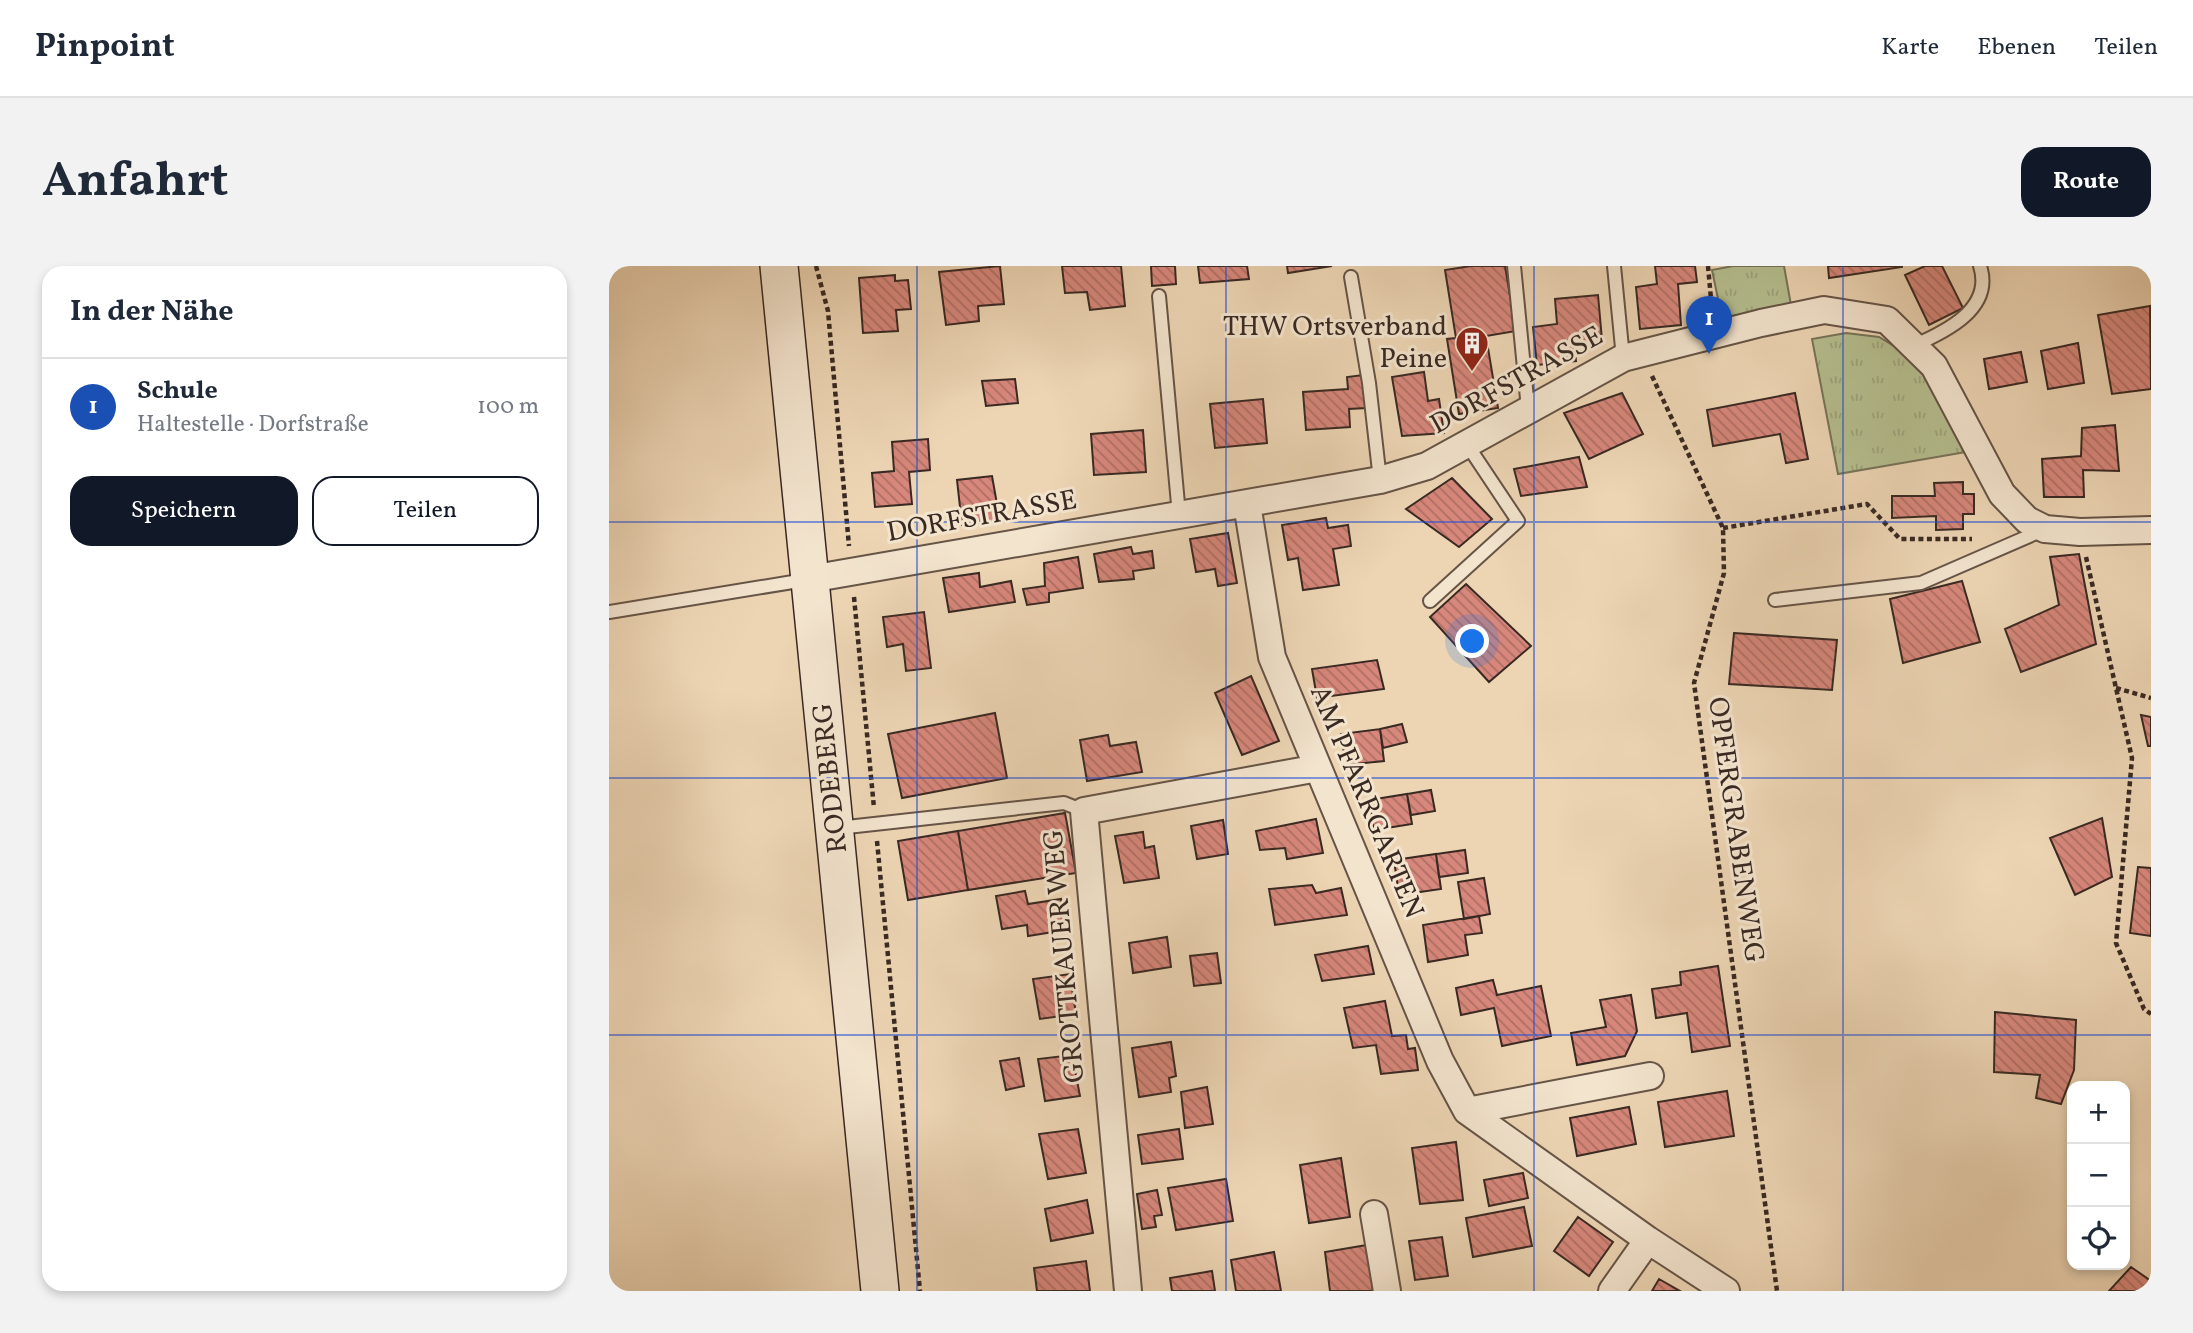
<!DOCTYPE html>
<html lang="de">
<head>
<meta charset="utf-8">
<style>
  body { margin:0; font-family:Vollkorn,serif; background:#f2f2f3; color:#1f2937 }
  .controls { position:absolute; right:21px; bottom:21px; display:grid; overflow:hidden; border-radius:14px; box-shadow:0 4px 10px #0003 }
  .controls button { width:63px; height:63px; display:grid; place-items:center; padding:0; border:0; border-bottom:2px solid #e0e1e3; background:#fff; color:#1f2937; font:35px sans-serif }
  .you { position:absolute; left:864px; top:376px; width:24px; height:24px; margin:-18px; border:5px solid #fff; border-radius:50%; background:#1a73e8; box-shadow:0 0 0 10px #1a73e833 }
  .badge { display:grid; place-items:center; width:46px; height:46px; border-radius:50%; background:#111827; color:#fff; font-size:23px; font-weight:700 }
  .pin { position:absolute; translate:-50% -58px; filter:drop-shadow(0 2px 4px #0008) }
  .pin::after { content:''; position:absolute; top:37px; width:24px; height:21px; background:inherit; clip-path:polygon(0 0,100% 0,50% 100%) }
  .list { margin:0; padding:0; list-style:none }
  h2 { display:flex; justify-content:space-between; align-items:center; height:91px; margin:0; padding:0 28px; font-size:30px }
  h2 small { font-size:23px; font-weight:400; color:#747a83 }
  .list li { display:grid; grid-template-columns:46px 1fr auto; gap:21px; align-items:center; box-sizing:border-box; height:98px; padding:0 28px; border-top:2px solid #e0e1e3 }
  .list b { display:block; font-size:26px; white-space:nowrap }
  .list p { margin:0; font-size:23px; white-space:nowrap; color:#747a83 }
  .list em { font-size:23px; font-style:normal; color:#747a83 }
  .actions { display:flex; gap:14px; padding:21px 28px }
  .actions a { flex:1; padding:16px 0; border:2px solid #111827; border-radius:21px; text-align:center; font-size:24px; color:#111827 }
  .actions .main { background:#111827; color:#fff }
  .icon { flex:none; width:38px; height:38px; fill:none; stroke:currentColor; stroke-width:2; stroke-linecap:round; stroke-linejoin:round }
  .map { position:relative; flex:none; width:1542px; height:1025px; overflow:hidden; border-radius:21px }
  header { display:flex; align-items:center; gap:42px; box-sizing:border-box; height:98px; padding:0 35px; background:#fff; border-bottom:2px solid #e0e1e3 }
  header strong { font-size:33px }
  nav { display:flex; gap:38px; margin-inline-start:auto; font-size:24px }
  .intro { display:flex; align-items:center; justify-content:space-between; box-sizing:border-box; height:168px; padding:0 42px }
  h1 { margin:0; font-size:49px }
  .button { padding:18px 32px; border-radius:21px; background:#111827; color:#fff; font-size:24px; font-weight:700 }
  main { display:flex; gap:42px; padding:0 42px }
  aside { flex:1; background:#fff; border-radius:21px; box-shadow:0 4px 10px #0003 }
  .map>svg:first-child { display:block }
  .grass { fill:url(#grass-tufts); stroke:#777459; stroke-width:2 }
  .building { fill:url(#building-back-hatch); stroke:#392923; stroke-width:2 }
  .lines { fill:none; stroke-linecap:round; stroke-linejoin:round }
  .lane-casing { stroke:#665447; stroke-width:16 }
  .street-casing { stroke:#665447; stroke-width:30 }
  .secondary-casing { stroke:#392923; stroke-width:40 }
  .path { stroke:#392923; stroke-width:4.5; stroke-dasharray:5 3.5; stroke-linecap:butt }
  .lane { stroke:#f3e4ce; stroke-width:12 }
  .street { stroke:#f3e4ce; stroke-width:26 }
  .secondary { stroke:#f3e4ce; stroke-width:37 }
  .grid { fill:none; stroke:#1d4ed8; stroke-width:2; stroke-opacity:0.55 }
  .labels { text-anchor:middle; dominant-baseline:central; stroke-width:6; stroke-linejoin:round; paint-order:stroke }
  .poi-label { font-size:28px; fill:#392923; stroke:#f3e4ce; text-anchor:end }
  .street-label { font-size:28px; fill:#392923; stroke:#f3e4ce }
</style>
</head>
<body>
<header>
<strong>Pinpoint</strong>
<nav><a>Karte</a><a>Ebenen</a><a>Teilen</a></nav>
</header>
<div class="intro"><h1>Anfahrt</h1><a class="button">Route</a></div>
<main>
<aside>
<h2>In der Nähe<small></small></h2>
<ul class="list">
<li><span class="badge" style="background:#1a4fb4">1</span><div><b>Schule</b><p>Haltestelle · Dorfstraße</p></div><em>100 m</em></li>
</ul>
<div class="actions"><a class="main">Speichern</a><a>Teilen</a></div>
</aside>
<div class="map">
<svg width="1542" height="1025" viewBox="0 0 1542 1025">
  <defs>
    <pattern id="grass-tufts" width="24" height="20" patternUnits="userSpaceOnUse" patternTransform="scale(1.75)"><rect width="24" height="20" fill="#b5be8f"/><path d="M3 7l-1-3M5 7V3M7 7l1-3M15 17l-1-3M17 17v-4M19 17l1-3" fill="none" stroke="#9ca37b"/></pattern>
    <pattern id="building-back-hatch" width="6" height="6" patternUnits="userSpaceOnUse" patternTransform="scale(1.75)"><rect width="6" height="6" fill="#d7877b"/><path d="M-1 5l2 2M0 0l6 6M5-1l2 2" fill="none" stroke="#af6e64"/></pattern>
  </defs>
  <rect width="100%" height="100%" fill="#edd5b4"/>
  <filter id="stains"><feTurbulence type="fractalNoise" baseFrequency=".00286" numOctaves="4"/><feColorMatrix values="0 0 0 0 .2 0 0 0 0 .09 0 0 0 0 .02 0 0 0 .5 -.17"/></filter>
  <radialGradient id="worn" r=".72"><stop offset=".6" stop-color="#630" stop-opacity="0"/><stop offset="1" stop-color="#630" stop-opacity=".3"/></radialGradient>
  <path class="grass" d="M1124 0H1175L1182 39 1113 52 1103 4Z
    M1237 67 1270 71 1298 88 1320 111 1357 186 1229 208 1203 73Z"/>
  <path class="building" d="M391 0 395 38 369 40 370 55 337 59 330 6Z
    M453 0H512L516 40 481 44 478 26 456 27Z
    M542 0H566L567 18 543 20Z
    M589 0H638L640 13 591 17Z
    M678 0H723L679 7Z
    M862 0H896L907 65 877 70 889 142 850 148 838 73 847 72 836 4Z
    M1046 0H1086L1088 16 1069 18 1072 59 1031 63 1027 21 1048 18Z
    M1219 0H1293V1L1220 12Z
    M1316 0H1333L1354 42 1320 59 1296 9Z
    M286 9V15L299 14 302 43 287 44 289 65 254 67 250 12Z
    M989 29 993 74 965 80 967 95 928 99 924 61 948 58 946 33Z
    M1541 40 1542 123 1503 128 1489 49Z
    M1469 77 1475 117 1439 123 1432 85Z
    M1412 86 1418 116 1380 123 1375 93Z
    M815 106 819 135 830 133 835 167 793 170 783 111Z
    M754 109 757 142 740 143 741 161 697 164 694 126 739 123 738 111Z
    M406 113 409 137 377 140 373 115Z
    M1013 127 1034 168 980 193 955 147Z
    M1186 127 1199 193 1177 197 1171 168 1104 180 1098 144Z
    M654 133 658 177 606 182 601 138Z
    M1506 159 1510 205 1474 204 1475 231H1435L1433 193 1472 190 1473 162Z
    M534 164 537 206 485 209 482 168Z
    M319 173 321 204 300 206 303 238 266 241 263 207 285 205 283 176Z
    M970 191 978 221 912 230 905 203Z
    M383 210 391 255 353 259 348 214Z
    M843 212 883 253 850 281 797 243Z
    M1354 216V228H1365V248H1354V263L1327 264V250L1283 252V230H1326L1325 217Z
    M717 252 719 262 739 259 742 280 724 283 730 319 694 324 689 292 679 294 673 259Z
    M619 267 628 317 609 320 606 303 587 306 581 273Z
    M522 281 524 288 543 285 545 302 524 305 525 313 490 316 485 288Z
    M1470 288 1487 378 1412 406 1396 363 1450 339 1441 291Z
    M469 291 474 322 440 327V336L418 339 414 323 436 320 435 297Z
    M370 307 371 321 402 315 406 336 340 346 334 312Z
    M1353 315 1371 376 1294 397 1281 333Z
    M857 318 922 380 880 416 821 351Z
    M315 346 322 402 297 405 294 378 278 381 274 351Z
    M1125 367 1228 374 1223 424 1120 418Z
    M768 394 775 423 708 432 703 403Z
    M642 410 670 475 633 489 606 427Z
    M386 447 398 512 293 532 279 468Z
    M1532 449 1542 451V480H1539Z
    M793 458 798 476 774 482 771 463Z
    M771 463 775 495 737 499 732 468Z
    M499 469 501 480 527 476 533 506 478 515 471 474Z
    M822 524 826 545 802 549 798 528Z
    M798 528 803 558 765 564 760 534Z
    M456 547 467 607 359 624 349 565Z
    M1493 552 1503 611 1466 629 1441 572Z
    M707 553 714 587 678 593 676 582 651 584 647 565Z
    M614 554 619 588 588 593 582 560Z
    M349 565 359 624 299 634 289 575Z
    M534 566 536 582 545 580 550 612 515 617 506 570Z
    M856 584 859 607 830 611 827 588Z
    M827 588 832 623 790 629 785 594Z
    M1529 601 1542 602V670L1521 667Z
    M875 612 881 648 855 653 849 616Z
    M703 619 707 627 732 622 738 649 666 659 660 623Z
    M416 625 419 638 452 633 457 664 419 670 418 659 393 663 387 630Z
    M870 650 873 667 856 669 859 689 819 696 814 659Z
    M558 671 562 701 524 707 520 677Z
    M759 680 765 708 713 715 706 689Z
    M608 687 612 717 585 720 581 690Z
    M1109 700 1121 780 1083 786 1078 747 1047 752 1043 723 1072 719 1071 706Z
    M461 708 467 748 431 753 424 713Z
    M884 714 888 729 932 720 942 770 893 780 885 742 852 749 847 722Z
    M1022 729 1028 765 1016 790 968 799 962 767 997 761 991 734Z
    M776 735 783 770 797 769 799 783 806 782 809 804 772 808 767 779 744 782 735 742Z
    M1386 746 1467 754 1465 804 1452 838 1427 832 1431 809 1385 806Z
    M562 776 567 810 560 812 562 826 530 831 523 782Z
    M463 789 471 830 436 835 429 793Z
    M410 792 415 820 397 824 391 795Z
    M598 821 604 858 576 862 572 826Z
    M1118 825 1125 870 1056 881 1049 836Z
    M1020 841 1027 878 968 890 961 852Z
    M469 863 477 907 439 913 430 868Z
    M570 863 574 893 533 898 529 869Z
    M847 876 854 934 811 938 803 882Z
    M732 892 741 951 700 957 691 899Z
    M914 907 919 932 880 940 875 914Z
    M617 913 624 955 567 964 559 922Z
    M548 924 553 949 545 950 547 961 533 963 528 928Z
    M478 934 484 967 442 975 436 943Z
    M915 941 923 980 864 991 857 952Z
    M969 951 1004 976 980 1010 945 985Z
    M833 971 839 1010 806 1014 800 975Z
    M758 979 764 1025H721L716 986Z
    M665 986 672 1025H627L622 994Z
    M477 995 481 1025H428L425 1002Z
    M1522 1001 1542 1015V1025H1500Z
    M603 1005 606 1025H563L561 1012Z
    M1050 1013 1071 1025H1043Z"/>
  <g class="lines">
    <defs>
      <path id="lane" d="M905 0 919 143
        M1005 0 1014 92
        M742 11 760 117 771 214
        M550 30 570 249
        M1304 80C1336 66 1385 43 1371 0
        M1166 334 1312 317 1434 264
        M821 335 909 255 859 180
        M0 346 196 314
        M229 562 455 537 475 545"/>
      <path id="street" d="M638 238 663 391 831 795 858 845 1039 974 1117 1025
        M201 313 771 214 818 200 1014 92 1152 57 1215 44 1278 54 1325 100 1393 228 1418 254 1436 263 1471 266 1542 264
        M858 845 1041 810
        M765 948 778 1025
        M519 1025 475 545 709 502
        M1003 1025 1039 974"/>
      <path id="secondary" d="M170 0 271 1025"/>
    </defs>
    <use href="#lane" class="lane-casing"/>
    <use href="#street" class="street-casing"/>
    <use href="#secondary" class="secondary-casing"/>
    <path class="path" d="M207 0 219 45 240 280
      M1099 0 1103 44
      M1043 110 1114 262 1115 307 1085 417 1168 1025
      M1114 262 1258 238 1291 273H1363
      M1477 291 1523 492 1507 677 1535 743 1542 748
      M245 331 265 542
      M1507 422 1542 432
      M268 575 311 1025"/>
    <use href="#lane" class="lane"/>
    <use href="#street" class="street"/>
    <use href="#secondary" class="secondary"/>
  </g>
  <path class="grid" d="M308 0V1025M617 0V1025M925 0V1025M1234 0V1025M0 256H1542M0 512H1542M0 769H1542"/>
  <defs>
    <symbol id="building-pin" viewBox="-11 -11 22 30"><path d="M0 17L-7.5 6A9.5 9.5 0 1 1 7.5 6Z" fill="#8f2418" stroke="#f3e4ce"/><path d="M-4-6H4V6H1V3H-1V6H-4ZM-2.5-4.3h1.7v1.8h-1.7ZM.8-4.3h1.7v1.8H.8ZM-2.5-1h1.7V.8h-1.7ZM.8-1h1.7V.8H.8Z" fill="#fff"/></symbol>
  </defs>
  <g fill-rule="evenodd">
    <use href="#building-pin" x="844" y="58" width="38" height="52"/>
  </g>
  <g class="labels">
    <g class="poi-label">
      <text x="838" y="61">THW Ortsverband<tspan x="838" dy="32">Peine</tspan></text>
    </g>
    <g class="street-label">
      <text transform="translate(908 115) rotate(-29)">DORFSTRASSE</text>
      <text transform="translate(373 251) rotate(-10)">DORFSTRASSE</text>
      <text transform="translate(222 512) rotate(-96)">RODEBERG</text>
      <text transform="translate(757 536) rotate(67)">AM PFARRGARTEN</text>
      <text transform="translate(1126 564) rotate(82)">OPFERGRABENWEG</text>
      <text transform="translate(456 690) rotate(-95)">GROTTKAUER WEG</text>
    </g>
  </g>
  <rect width="100%" height="100%" filter="url(#stains)"/>
  <rect width="100%" height="100%" fill="url(#worn)"/>
</svg>
<div class="controls">
<button>+</button>
<button>−</button>
<button><svg class="icon" aria-label="locate" viewBox="0 0 24 24"><circle cx="12" cy="12" r="6"/><path d="M12 2v4M12 18v4M2 12h4M18 12h4"/></svg></button>
</div>
<div class="you"></div>
<div class="pin badge" style="left:1100px;top:88px;background:#1a4fb4">1</div>
</div>
</main>
</body>
</html>
